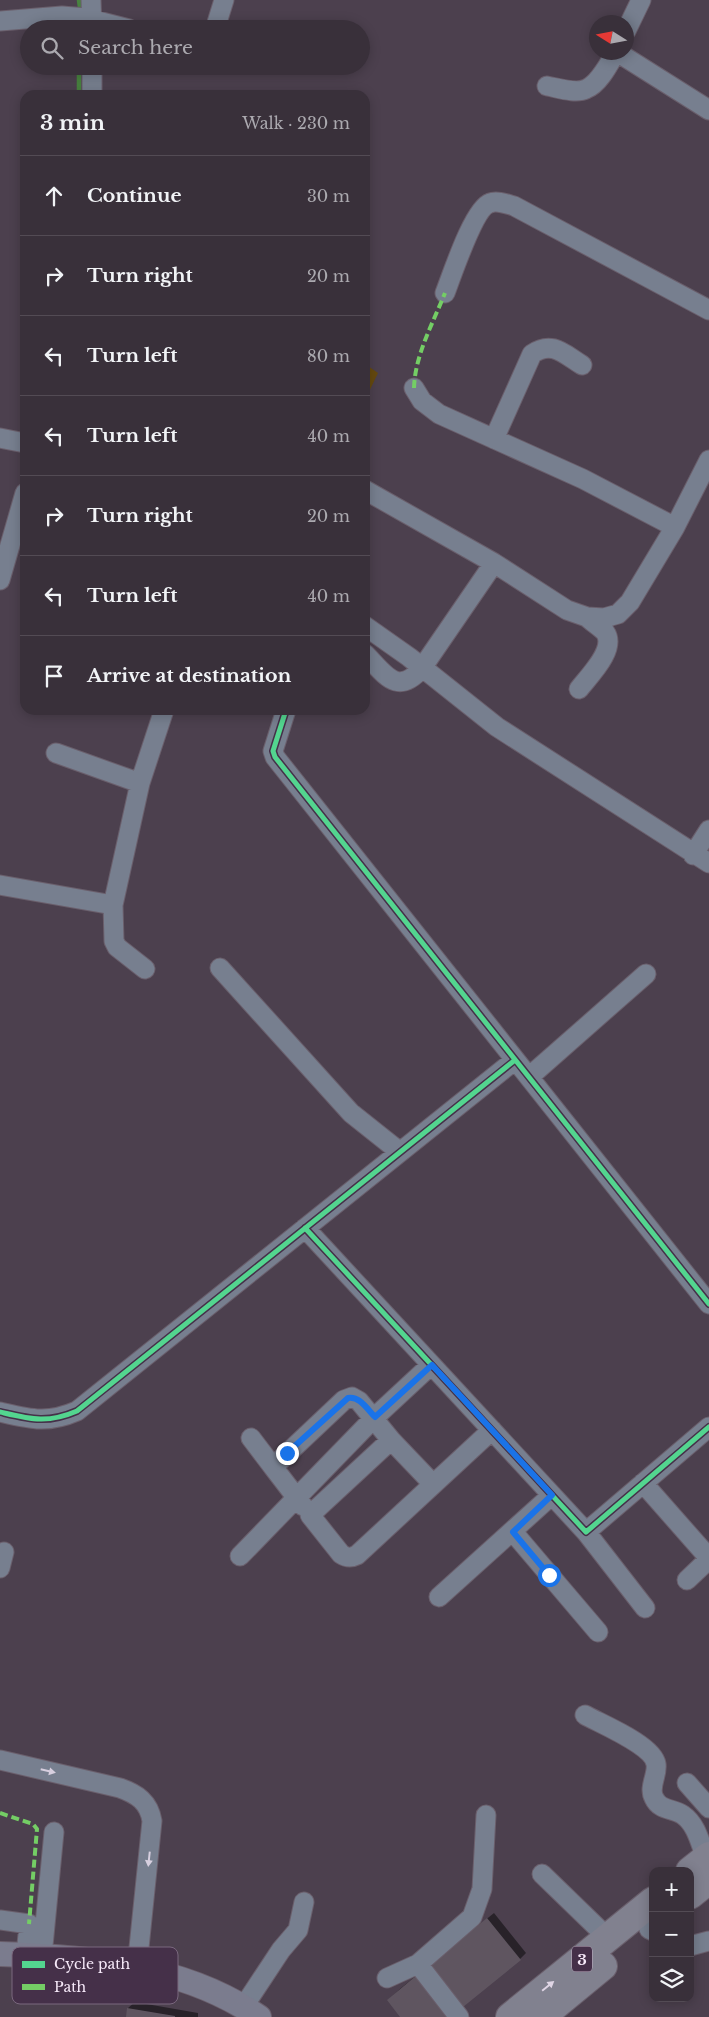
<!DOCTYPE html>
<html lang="en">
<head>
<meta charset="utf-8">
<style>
  body { margin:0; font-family:"Libre Baskerville",serif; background:#403842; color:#f1f3f6 }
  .controls { position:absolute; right:15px; bottom:15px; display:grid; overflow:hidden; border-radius:10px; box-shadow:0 2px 12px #0003 }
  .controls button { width:45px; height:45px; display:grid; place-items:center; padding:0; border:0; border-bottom:1px solid #534b54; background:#39303a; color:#f1f3f6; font:25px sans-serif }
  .compass { position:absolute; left:589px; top:15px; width:45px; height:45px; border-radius:50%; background:#39303a; box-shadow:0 2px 12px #0003; rotate:281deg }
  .stop { position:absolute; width:15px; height:15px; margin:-11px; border:4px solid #1a73e8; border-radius:50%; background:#fff }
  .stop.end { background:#1a73e8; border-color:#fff; box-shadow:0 1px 5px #0008 }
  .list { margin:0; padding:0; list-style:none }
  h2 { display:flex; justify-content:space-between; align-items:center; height:65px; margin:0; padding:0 20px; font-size:21px }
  h2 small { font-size:16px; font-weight:400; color:#aba9af }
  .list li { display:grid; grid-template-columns:32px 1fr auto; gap:15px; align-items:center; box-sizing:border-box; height:80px; padding:0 20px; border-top:1px solid #534b54 }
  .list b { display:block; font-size:19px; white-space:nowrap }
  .list em { font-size:16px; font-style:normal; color:#aba9af }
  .icon { flex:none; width:28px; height:28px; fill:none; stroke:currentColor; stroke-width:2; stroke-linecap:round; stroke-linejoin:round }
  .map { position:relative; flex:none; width:709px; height:2017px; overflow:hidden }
  .search { position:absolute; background:#39303a; box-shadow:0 2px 12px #0003; left:20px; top:20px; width:350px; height:55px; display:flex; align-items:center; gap:12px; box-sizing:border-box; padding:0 18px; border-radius:28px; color:#aba9af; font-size:19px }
  .panel { position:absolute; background:#39303a; box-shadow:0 2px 12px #0003; left:20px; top:90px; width:350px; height:625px; border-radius:15px }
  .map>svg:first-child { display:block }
  .green { fill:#65490f }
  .shadow { fill:#0007 }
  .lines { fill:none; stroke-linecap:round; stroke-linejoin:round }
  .stream { stroke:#48823f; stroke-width:4.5 }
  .building { fill:#5f5560 }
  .minor-casing { stroke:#6a5f6c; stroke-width:21 }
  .major-casing { stroke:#6a5f6c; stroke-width:26 }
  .highway-casing { stroke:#6a5f6c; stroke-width:30 }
  .minor { stroke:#777f8f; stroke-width:19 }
  .major { stroke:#7b7c8e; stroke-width:24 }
  .highway { stroke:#81818f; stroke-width:28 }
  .quiet { stroke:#74ce65; stroke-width:4; stroke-dasharray:8 4; stroke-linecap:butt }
  .cycleway-casing { stroke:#453049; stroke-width:8 }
  .cycleway { stroke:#53d58f; stroke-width:5 }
  .oneway { fill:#d7cfdf }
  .oneway2 { fill:#dfd5e5 }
  .route { stroke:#1a73e8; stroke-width:6 }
  .labels { text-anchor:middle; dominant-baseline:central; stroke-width:4; stroke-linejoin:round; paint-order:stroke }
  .shield { fill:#453049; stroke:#c2b2c5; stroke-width:1 }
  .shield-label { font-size:15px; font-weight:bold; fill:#f7eafa }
  .key { fill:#453049; stroke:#7a687e; stroke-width:1 }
  .key-label { font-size:14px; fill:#f7eafa }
</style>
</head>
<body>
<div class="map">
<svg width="709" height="2017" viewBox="0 0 709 2017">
  <rect width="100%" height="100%" fill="#4c404e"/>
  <path class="green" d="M365 364 378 373 365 400Z"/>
  <path class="shadow" d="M494 1913 526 1953 520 1959 402 2017 388 2000 401 1988Z
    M135 2002 198 2013V2017H127L128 2008Z"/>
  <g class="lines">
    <path class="stream" d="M79 0 80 8
      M79 95V66"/>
  </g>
  <path class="building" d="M487 1918 521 1960 463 2007 429 1965Z
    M417 1975 451 2017H400L387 2000Z
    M127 2008 175 2016V2017H126Z"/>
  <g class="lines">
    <defs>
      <path id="minor" d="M91 0 92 29
        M0 21 62 16 86 18 129 29
        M215 29 224 0
        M626 31 641 0
        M617 52 709 110
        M547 86C558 88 576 94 586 89 599 84 609 64 616 52
        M92 95V66
        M445 293C452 275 474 208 490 203 497 200 507 204 514 206L709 310
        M414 388 422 401 439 414 583 479 675 527
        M0 438 25 443
        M494 439 532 354C552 340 564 354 582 365
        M365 490 494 563 567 610 587 617 604 618 618 614 630 602 675 527 709 460
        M0 580 25 493
        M365 626 409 657 497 727 709 863
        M365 654C385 674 397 697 422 668L494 563
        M579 689C589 676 617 649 605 632 600 627 592 622 587 617
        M286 710 273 751 275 757 709 1304
        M56 753 140 783
        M693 855 709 830
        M0 885 113 905
        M220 968 351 1113 400 1152
        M145 969 117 947 114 941 113 905 140 783 164 710
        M529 1077 646 974
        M305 1228 586 1532 709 1427
        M0 1412C30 1419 47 1424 77 1411L515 1060
        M251 1438 273 1467
        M643 1483 709 1558
        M433 1484 391 1440 310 1515 341 1554C347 1558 351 1558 357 1555L492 1430
        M303 1506 273 1467 344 1400 352 1397 359 1401 391 1440
        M513 1532 598 1632
        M586 1532 645 1608
        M240 1556 375 1417 431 1365
        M0 1568 4 1552
        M687 1580 709 1559
        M439 1597 552 1495
        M585 1715C601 1724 653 1745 656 1764 658 1775 648 1787 654 1798 660 1811 673 1808 683 1815 697 1825 700 1843 706 1858
        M0 1760 120 1788C137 1794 149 1802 152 1821L137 1967
        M687 1783 709 1808
        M542 1874 608 1938
        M0 1920 29 1924 26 1955
        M649 1929 653 1931
        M690 1946 709 1941
        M42 1956 54 1832
        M418 1964 459 2017
        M387 1978 418 1964 472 1917 482 1889 486 1815
        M244 2006 281 1950 298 1930 304 1902"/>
      <path id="major" d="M0 1954C89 1957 184 1965 259 2017"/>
      <path id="highway" d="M690 1871 709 1856
        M690 1895 709 1880
        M510 2017 653 1901
        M541 2017 603 1966"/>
    </defs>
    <use href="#minor" class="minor-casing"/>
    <use href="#major" class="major-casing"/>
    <use href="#highway" class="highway-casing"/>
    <use href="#minor" class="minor"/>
    <use href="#major" class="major"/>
    <use href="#highway" class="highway"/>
    <path class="quiet" d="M414 388C415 355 433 323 445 293
      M0 1813 33 1824 37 1829 29 1924"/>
    <defs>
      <path id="cycleway" d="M286 710 273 751 275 757 709 1304
        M305 1228 586 1532 709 1427
        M0 1412C30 1419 47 1424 77 1411L515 1060"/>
    </defs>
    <use href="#cycleway" class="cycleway-casing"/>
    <use href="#cycleway" class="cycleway"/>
  </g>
  <defs><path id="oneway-solid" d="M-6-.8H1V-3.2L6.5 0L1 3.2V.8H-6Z" transform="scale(1.25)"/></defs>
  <g class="oneway">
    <use href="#oneway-solid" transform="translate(48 1771) rotate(13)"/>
    <use href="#oneway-solid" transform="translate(149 1859) rotate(96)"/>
  </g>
  <use class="oneway2" href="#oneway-solid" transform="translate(548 1986) rotate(-39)"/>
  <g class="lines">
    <path class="route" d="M287 1453 348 1398C360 1396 367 1409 375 1417L432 1365 552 1495 513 1532 549 1575"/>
  </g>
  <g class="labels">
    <rect class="shield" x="572" y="1946.5" width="20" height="25" rx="4"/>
    <g class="shield-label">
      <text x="582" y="1959">3</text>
    </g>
  </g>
  <rect x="12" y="1947" width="166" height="57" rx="8" class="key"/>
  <rect x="22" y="1961" width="23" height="7" fill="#53d58f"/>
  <rect x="22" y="1984" width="23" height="6" fill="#74ce65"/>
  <g class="key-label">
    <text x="54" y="1969">Cycle path</text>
    <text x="54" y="1992">Path</text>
  </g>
</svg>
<div class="controls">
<button>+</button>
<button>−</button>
<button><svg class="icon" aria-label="layers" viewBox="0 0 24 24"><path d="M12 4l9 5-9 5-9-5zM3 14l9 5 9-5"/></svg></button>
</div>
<svg class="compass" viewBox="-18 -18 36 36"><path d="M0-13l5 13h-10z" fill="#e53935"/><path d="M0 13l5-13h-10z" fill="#aba9af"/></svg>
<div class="stop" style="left:549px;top:1575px"></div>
<div class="stop end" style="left:287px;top:1453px"></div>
<div class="search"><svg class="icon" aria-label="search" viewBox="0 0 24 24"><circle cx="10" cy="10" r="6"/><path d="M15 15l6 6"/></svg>Search here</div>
<section class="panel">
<h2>3 min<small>Walk · 230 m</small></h2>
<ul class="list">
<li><svg class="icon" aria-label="ahead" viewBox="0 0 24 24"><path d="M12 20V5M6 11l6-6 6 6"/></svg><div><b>Continue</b></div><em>30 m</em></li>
<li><svg class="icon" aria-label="right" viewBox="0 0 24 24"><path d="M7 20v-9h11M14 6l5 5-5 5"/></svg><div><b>Turn right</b></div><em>20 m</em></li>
<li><svg class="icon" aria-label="left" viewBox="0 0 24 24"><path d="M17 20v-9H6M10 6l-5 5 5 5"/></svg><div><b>Turn left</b></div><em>80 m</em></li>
<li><svg class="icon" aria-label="left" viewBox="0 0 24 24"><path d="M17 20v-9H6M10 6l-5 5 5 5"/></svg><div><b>Turn left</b></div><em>40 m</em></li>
<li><svg class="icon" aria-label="right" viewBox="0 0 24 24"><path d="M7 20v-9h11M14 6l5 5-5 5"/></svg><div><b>Turn right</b></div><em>20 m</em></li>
<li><svg class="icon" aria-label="left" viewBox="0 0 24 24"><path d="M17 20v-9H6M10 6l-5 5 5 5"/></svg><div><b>Turn left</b></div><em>40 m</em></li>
<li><svg class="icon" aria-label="arrive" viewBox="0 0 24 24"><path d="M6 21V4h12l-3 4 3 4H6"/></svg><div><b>Arrive at destination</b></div></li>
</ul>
</section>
</div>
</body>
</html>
